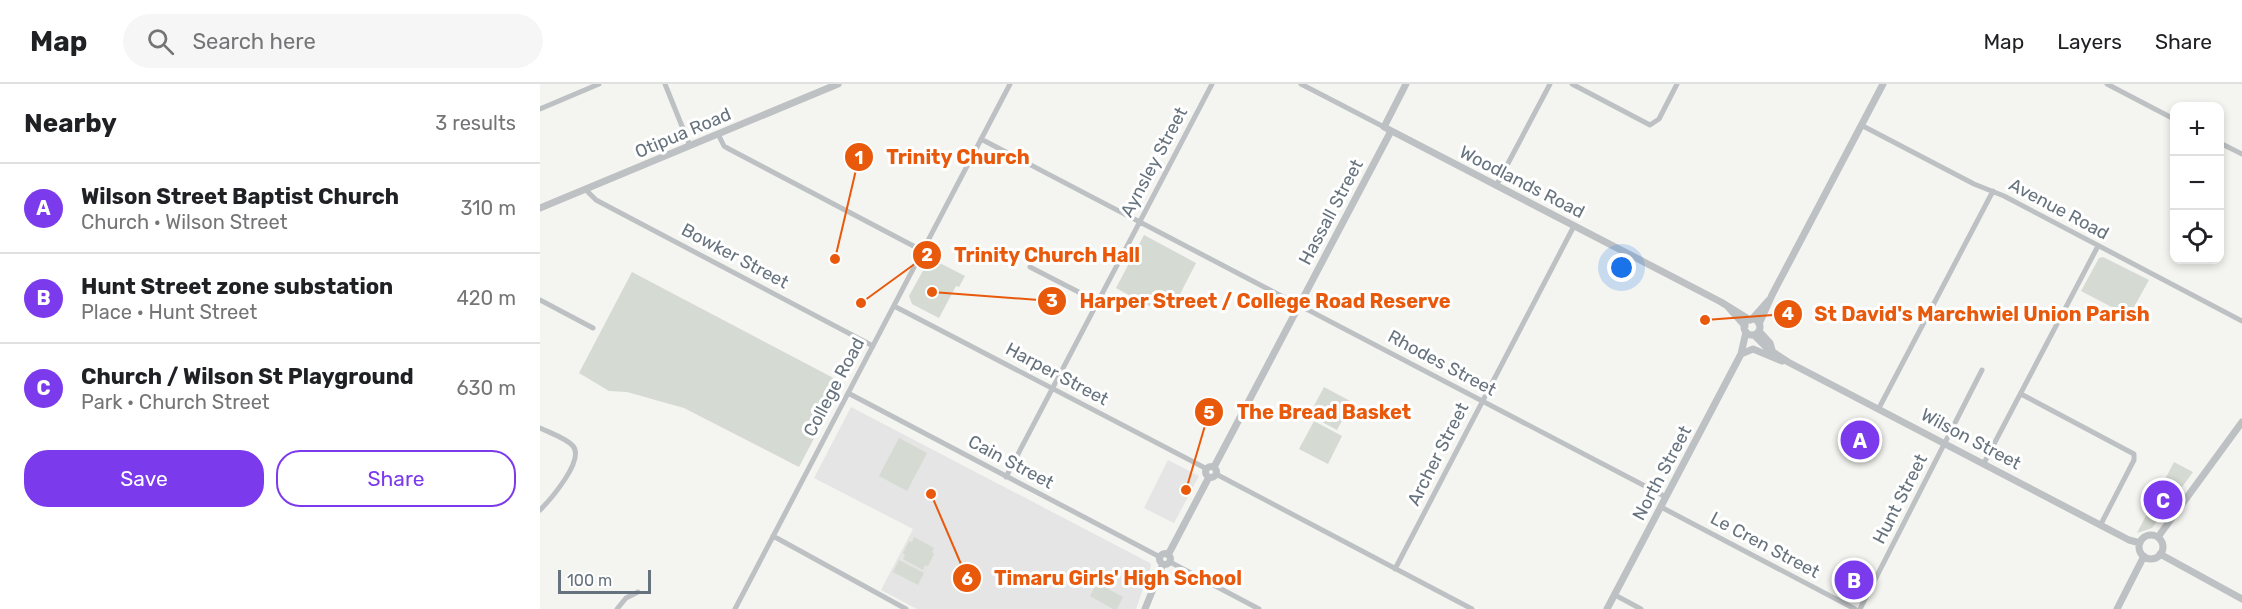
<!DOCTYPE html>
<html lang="en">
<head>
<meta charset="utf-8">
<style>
  body { margin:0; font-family:Rubik,sans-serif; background:#f6f6f6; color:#202124 }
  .controls { position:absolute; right:18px; top:18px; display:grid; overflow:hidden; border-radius:12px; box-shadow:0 3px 9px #0003 }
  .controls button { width:54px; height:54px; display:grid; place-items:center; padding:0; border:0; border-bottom:2px solid #e0e0e0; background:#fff; color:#202124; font:30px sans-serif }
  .scale { position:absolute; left:18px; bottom:15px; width:93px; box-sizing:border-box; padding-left:6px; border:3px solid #66737e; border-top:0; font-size:16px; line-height:21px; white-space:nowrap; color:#66737e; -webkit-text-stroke:4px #fff; paint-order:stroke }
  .you { position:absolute; left:1082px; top:184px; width:21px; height:21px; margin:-15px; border:4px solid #fff; border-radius:50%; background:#1a73e8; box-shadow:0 0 0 9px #1a73e833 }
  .badge { display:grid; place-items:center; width:39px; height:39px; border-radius:50%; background:#7c3aed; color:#fff; font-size:20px; font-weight:700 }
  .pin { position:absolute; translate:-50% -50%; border:3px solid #fff; box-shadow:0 2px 6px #0006 }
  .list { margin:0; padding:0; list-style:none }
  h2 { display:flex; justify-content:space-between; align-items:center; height:78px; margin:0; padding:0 24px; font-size:26px }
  h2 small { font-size:20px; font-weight:400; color:#757577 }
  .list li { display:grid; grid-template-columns:39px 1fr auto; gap:18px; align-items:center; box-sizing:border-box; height:90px; padding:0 24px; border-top:2px solid #e0e0e0 }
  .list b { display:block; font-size:22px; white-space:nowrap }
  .list p { margin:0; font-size:20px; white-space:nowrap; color:#757577 }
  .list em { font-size:20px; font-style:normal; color:#757577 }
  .actions { display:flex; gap:12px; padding:18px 24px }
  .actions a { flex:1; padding:14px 0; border:2px solid #7c3aed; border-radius:24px; text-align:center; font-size:21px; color:#7c3aed }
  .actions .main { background:#7c3aed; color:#fff }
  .icon { flex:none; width:33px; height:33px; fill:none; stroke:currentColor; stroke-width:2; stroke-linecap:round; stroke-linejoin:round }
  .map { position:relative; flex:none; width:1702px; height:525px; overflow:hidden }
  header { display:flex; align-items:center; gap:36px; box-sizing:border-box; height:84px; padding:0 30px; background:#fff; border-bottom:2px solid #e0e0e0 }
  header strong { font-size:28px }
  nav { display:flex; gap:33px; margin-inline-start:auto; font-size:21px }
  .search { width:420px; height:54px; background:#f6f6f6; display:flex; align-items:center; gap:15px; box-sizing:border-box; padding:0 21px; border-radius:33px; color:#757577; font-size:22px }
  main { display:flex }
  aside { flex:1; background:#fff }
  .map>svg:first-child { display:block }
  .built { fill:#e4e5e4 }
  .green { fill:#d5dad2 }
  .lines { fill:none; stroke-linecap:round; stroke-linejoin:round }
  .minor { stroke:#bdc1c4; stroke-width:5 }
  .tertiary { stroke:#bdc1c4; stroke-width:7 }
  .labels { text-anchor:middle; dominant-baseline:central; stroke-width:6; stroke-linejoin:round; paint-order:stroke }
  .street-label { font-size:18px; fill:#66737e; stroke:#fff }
  .leader { fill:none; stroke:#e8590c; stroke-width:2 }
  .callout-dot { fill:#e8590c; stroke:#fff; stroke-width:2 }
  .mark-label { font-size:18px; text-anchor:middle; font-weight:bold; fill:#fff }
  .callout-label { font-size:20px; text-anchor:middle; font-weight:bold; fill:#e8590c; stroke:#fff; stroke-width:6; stroke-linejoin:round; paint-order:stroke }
</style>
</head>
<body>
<header>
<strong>Map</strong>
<div class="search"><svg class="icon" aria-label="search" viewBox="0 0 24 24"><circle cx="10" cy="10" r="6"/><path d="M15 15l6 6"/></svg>Search here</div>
<nav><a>Map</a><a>Layers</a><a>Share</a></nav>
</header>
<main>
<aside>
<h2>Nearby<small>3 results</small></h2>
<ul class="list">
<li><span class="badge">A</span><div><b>Wilson Street Baptist Church</b><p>Church · Wilson Street</p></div><em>310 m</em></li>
<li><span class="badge">B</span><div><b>Hunt Street zone substation</b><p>Place · Hunt Street</p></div><em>420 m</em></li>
<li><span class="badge">C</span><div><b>Church / Wilson St Playground</b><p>Park · Church Street</p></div><em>630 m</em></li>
</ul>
<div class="actions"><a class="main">Save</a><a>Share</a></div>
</aside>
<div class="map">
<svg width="1702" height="525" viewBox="0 0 1702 525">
  <rect width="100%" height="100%" fill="#f4f4f0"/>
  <path class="built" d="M311 323 610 479 611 482 596 525H377L341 506 373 445 274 394Z
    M628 376 659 392 634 439 604 424Z"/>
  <path class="green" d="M604 151 656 179 638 214 609 222 576 204Z
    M1563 173 1609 196 1589 232 1541 207 1559 174Z
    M390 174 425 192 419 203 416 202 399 234 372 220 369 212Z
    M92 188 303 299 259 383 144 324 87 308 69 307 39 289Z
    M784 303 812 318 797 346 769 331Z
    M774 337 802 352 788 380 759 365Z
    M359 354 387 369 367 407 339 392Z
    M1634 378 1653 388 1612 444 1597 449Z
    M374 453 394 464 392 468 394 470 388 482 385 481 383 486 363 475 365 471 363 469 369 457 372 458Z
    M359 476 384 489 378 501 353 488Z
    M557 499 583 513 577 525H573L550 512Z"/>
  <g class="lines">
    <path class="minor" d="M125 0 150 62
      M761 0 844 43
      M1032 0 1110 41 1119 35 1137 0
      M1567 0 1634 35
      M0 25 59 0
      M1321 41 1434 100 1464 112 1702 237
      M178 50 184 62 189 65 383 167
      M441 55 1126 413
      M1680 59 1702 70
      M956 102 1010 0
      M46 106 56 116 333 262
      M490 183 558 218
      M0 216 53 244
      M354 222 667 385
      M308 309 620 473
      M1481 310 1594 370V376L1561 440
      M1339 324 1453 107
      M0 344C10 349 26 354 33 362 45 376 10 416 0 426
      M1444 379 1558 162
      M676 390 932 525
      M466 393 672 0
      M1121 423 1315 525
      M233 452 366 525
      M630 478 719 525
      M855 485 1034 142
      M1075 511 1101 525
      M77 525 86 514 98 508
      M195 525 470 0
      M1320 525 1442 286"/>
    <path class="tertiary" d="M866 0 844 43 1181 218 1210 236
      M0 124 298 0
      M1189 224 1205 242
      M1212 235 1228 217
      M1204 243a8 8 0 1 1 16 0a8 8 0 1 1-16 0Z
      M1219 240 1232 211 1343 0
      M1219 247 1230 259 1232 266
      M1214 251 1227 264 1248 278 1589 456 1600 459
      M1201 270 1213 265 1242 277
      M665.5 388a5.5 5.5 0 1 1 11 0a5.5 5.5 0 1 1-11 0Z
      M674 383 851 47
      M1599 463a12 12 0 1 1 24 0a12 12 0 1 1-24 0Z
      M1618 453 1702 338
      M619.5 475a5.5 5.5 0 1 1 11 0a5.5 5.5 0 1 1-11 0Z
      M1620 470 1702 515
      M628 471 669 393
      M605 525 623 480
      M1067 525 1201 270 1206 248
      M1577 525 1604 472"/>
  </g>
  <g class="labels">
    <g class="street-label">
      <text transform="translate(143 49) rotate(-23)">Otipua Road</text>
      <text transform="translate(614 78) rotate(-62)">Aynsley Street</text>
      <text transform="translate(982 98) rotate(27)">Woodlands Road</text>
      <text transform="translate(1519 125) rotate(28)">Avenue Road</text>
      <text transform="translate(791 128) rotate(-62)">Hassall Street</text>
      <text transform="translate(195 172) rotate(28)">Bowker Street</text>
      <text transform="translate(902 279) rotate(28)">Rhodes Street</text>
      <text transform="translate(517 290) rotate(28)">Harper Street</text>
      <text transform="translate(294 303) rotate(-62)">College Road</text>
      <text transform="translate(1431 355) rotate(28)">Wilson Street</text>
      <text transform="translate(898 370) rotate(-63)">Archer Street</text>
      <text transform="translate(471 378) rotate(28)">Cain Street</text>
      <text transform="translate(1122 389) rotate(-62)">North Street</text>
      <text transform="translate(1360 415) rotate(-63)">Hunt Street</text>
      <text transform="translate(1225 461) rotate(28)">Le Cren Street</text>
    </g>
  </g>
  <path class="leader" d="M295 175L319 73M321 219L387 171M392 208L512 217M1165 236L1248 230M646 406L669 328M391 410L427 494"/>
  <g class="callout-dot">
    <circle cx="295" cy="175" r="6"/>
    <circle cx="321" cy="219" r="6"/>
    <circle cx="392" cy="208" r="6"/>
    <circle cx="1165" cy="236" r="6"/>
    <circle cx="646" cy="406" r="6"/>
    <circle cx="391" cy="410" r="6"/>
    <circle cx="319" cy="73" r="15"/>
    <circle cx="387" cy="171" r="15"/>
    <circle cx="512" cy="217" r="15"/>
    <circle cx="1248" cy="230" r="15"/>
    <circle cx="669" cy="328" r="15"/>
    <circle cx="427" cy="494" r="15"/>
  </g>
  <g class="mark-label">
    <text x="319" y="80">1</text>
    <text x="387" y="177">2</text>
    <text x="512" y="223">3</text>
    <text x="1248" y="236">4</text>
    <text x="669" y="335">5</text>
    <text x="427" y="501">6</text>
  </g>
  <g class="callout-label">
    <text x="418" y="80">Trinity Church</text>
    <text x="507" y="178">Trinity Church Hall</text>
    <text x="725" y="224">Harper Street / College Road Reserve</text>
    <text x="1442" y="237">St David's Marchwiel Union Parish</text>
    <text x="784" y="335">The Bread Basket</text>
    <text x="578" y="501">Timaru Girls' High School</text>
  </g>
</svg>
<div class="controls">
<button>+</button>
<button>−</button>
<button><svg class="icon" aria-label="locate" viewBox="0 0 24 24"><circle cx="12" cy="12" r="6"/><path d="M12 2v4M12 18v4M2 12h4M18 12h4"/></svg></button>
</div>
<div class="scale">100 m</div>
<div class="you"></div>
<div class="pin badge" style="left:1320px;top:356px">A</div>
<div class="pin badge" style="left:1314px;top:496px">B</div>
<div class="pin badge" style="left:1623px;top:416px">C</div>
</div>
</main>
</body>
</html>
